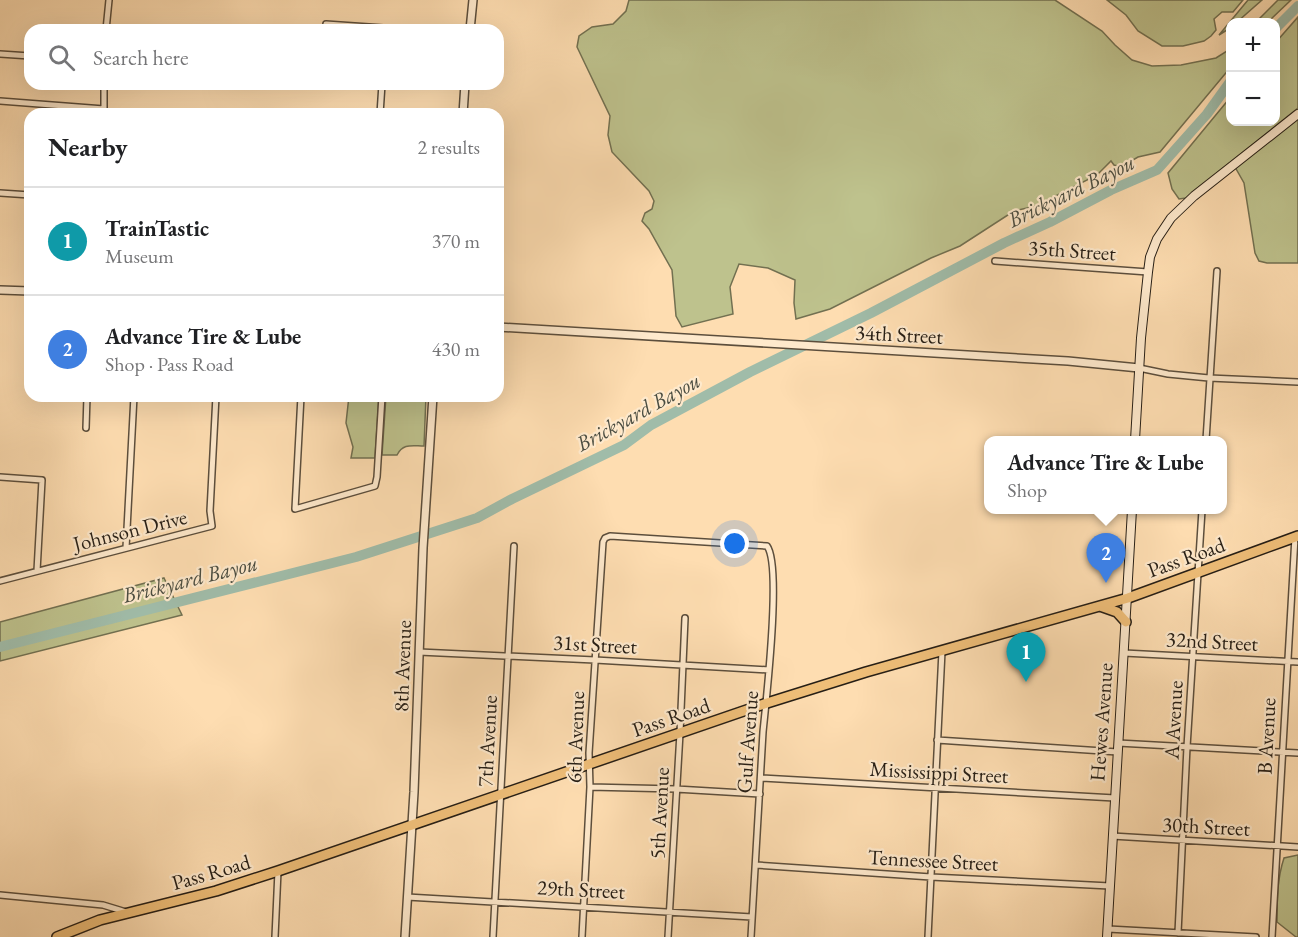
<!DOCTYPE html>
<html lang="en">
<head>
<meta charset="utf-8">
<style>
  body { margin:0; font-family:"EB Garamond",serif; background:#f6f6f6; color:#202124 }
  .controls { position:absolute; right:18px; top:18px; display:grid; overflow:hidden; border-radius:12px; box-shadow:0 6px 24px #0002 }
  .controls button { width:54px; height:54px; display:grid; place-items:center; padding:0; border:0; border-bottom:2px solid #e0e0e0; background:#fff; color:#202124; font:30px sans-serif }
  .you { position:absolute; left:735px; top:544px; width:21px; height:21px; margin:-15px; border:4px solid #fff; border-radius:50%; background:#1a73e8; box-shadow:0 0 0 9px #1a73e833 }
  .badge { display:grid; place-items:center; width:39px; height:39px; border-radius:50%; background:#8f2418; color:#fff; font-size:20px; font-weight:700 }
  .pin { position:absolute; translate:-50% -50px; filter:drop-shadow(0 2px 3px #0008) }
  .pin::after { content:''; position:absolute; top:32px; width:21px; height:18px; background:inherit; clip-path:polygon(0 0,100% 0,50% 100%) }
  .popup { position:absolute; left:984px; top:436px; width:243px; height:78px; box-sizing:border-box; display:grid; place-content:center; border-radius:12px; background:#fff; filter:drop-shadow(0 2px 4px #0005); font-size:20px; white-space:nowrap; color:#757577 }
  .popup b { font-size:22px; color:#202124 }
  .popup::after { content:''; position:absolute; left:50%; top:100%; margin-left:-12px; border:12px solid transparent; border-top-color:#fff }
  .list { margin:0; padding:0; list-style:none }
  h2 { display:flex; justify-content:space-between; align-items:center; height:78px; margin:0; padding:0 24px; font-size:26px }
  h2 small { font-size:20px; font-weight:400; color:#757577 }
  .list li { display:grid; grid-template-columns:39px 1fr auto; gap:18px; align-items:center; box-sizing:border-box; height:108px; padding:0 24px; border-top:2px solid #e0e0e0 }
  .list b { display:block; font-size:22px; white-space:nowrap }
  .list p { margin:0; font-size:20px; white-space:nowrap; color:#757577 }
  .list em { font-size:20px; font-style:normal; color:#757577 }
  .icon { flex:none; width:33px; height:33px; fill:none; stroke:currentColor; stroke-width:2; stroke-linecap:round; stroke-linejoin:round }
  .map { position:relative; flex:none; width:1298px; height:937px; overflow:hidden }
  .search { position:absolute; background:#fff; box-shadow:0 6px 24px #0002; left:24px; top:24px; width:480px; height:66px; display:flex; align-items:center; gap:15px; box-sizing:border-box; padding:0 21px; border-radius:18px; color:#757577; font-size:22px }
  .panel { position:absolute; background:#fff; box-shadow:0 6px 24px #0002; left:24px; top:108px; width:480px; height:294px; border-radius:18px }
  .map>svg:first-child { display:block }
  .green { fill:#bec28d; stroke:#727051; stroke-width:1.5 }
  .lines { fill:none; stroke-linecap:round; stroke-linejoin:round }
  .river { stroke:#a0bca9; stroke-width:10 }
  .minor-casing { stroke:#5c4e3c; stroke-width:8 }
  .tertiary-casing { stroke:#5c4e3c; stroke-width:10 }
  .secondary-casing { stroke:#261e15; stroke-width:10 }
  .primary-casing { stroke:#261e15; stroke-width:12 }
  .minor { stroke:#fee9cc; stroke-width:5 }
  .tertiary { stroke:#fee9cc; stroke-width:7 }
  .secondary { stroke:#fee9cc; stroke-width:8 }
  .primary { stroke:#efbe78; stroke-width:9 }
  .labels { text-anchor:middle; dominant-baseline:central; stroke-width:4.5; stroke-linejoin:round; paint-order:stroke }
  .street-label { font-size:21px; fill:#261e15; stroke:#fee9cc }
  .water-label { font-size:22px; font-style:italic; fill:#4b4d41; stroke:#fee9cc }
</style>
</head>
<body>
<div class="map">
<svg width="1298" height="937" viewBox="0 0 1298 937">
  <rect width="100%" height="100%" fill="#feddb1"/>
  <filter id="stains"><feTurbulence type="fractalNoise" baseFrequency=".00333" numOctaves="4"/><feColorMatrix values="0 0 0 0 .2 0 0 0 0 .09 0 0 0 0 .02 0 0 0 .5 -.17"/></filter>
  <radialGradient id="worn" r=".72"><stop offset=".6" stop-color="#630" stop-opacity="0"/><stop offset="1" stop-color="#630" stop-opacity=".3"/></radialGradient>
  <path class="green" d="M629 0H1055L1102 31 1115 45 1132 60 1152 66 1181 65 1216 58 1230 49V68L1160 152 1138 157 1121 167 1114 165 1111 161 1097 175 1036 206 1014 211 960 246 931 258 830 309 796 319 794 303 795 280 768 268 739 264 730 287 733 314 682 327 676 316 672 270 649 229 642 221 645 213 652 209 654 201 649 191 612 152 608 135 610 116 577 47 579 36 592 27 613 24 626 11Z
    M1107 0H1243L1233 12H1222L1214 19 1216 30 1211 36 1204 41 1183 46H1162L1138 31 1126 15Z
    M1248 0H1262L1237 22H1230V28L1219 35Z
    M1278 0H1291L1268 22H1256Z
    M1298 17V108L1186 198 1179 199 1172 189 1168 173 1229 99 1230 98V122H1276V42Z
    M1298 117V263H1267L1259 261 1255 253 1244 183 1235 167Z
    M349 396H379L375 458H351L353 447 346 423Z
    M386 396H426L424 446C412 446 403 443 397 455H382Z
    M164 578 182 615 0 661V622Z
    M1298 855V937H1296L1277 922C1277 900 1277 879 1284 858Z"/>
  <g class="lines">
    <path class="river" d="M1276 28 1298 6
      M0 647 356 557 477 518 512 499 624 445 651 425 750 372 871 313 1004 243 1050 222 1111 190 1157 170 1207 114 1230 82"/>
    <defs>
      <path id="minor" d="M326 24 412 30
        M106 30 109 0
        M0 54 30 56
        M0 101 104 109
        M104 114V84
        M258 114H261
        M380 114 382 84
        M0 193 30 195
        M995 261 1148 272
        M1139 368 1168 374 1209 378 1298 382
        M301 396 295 509 375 486 377 477 382 396
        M86 428 87 396
        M1206 440 1217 271
        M0 477 42 480 37 571
        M126 548 134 396
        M0 581 212 526 210 511 216 396
        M419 652 595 660 769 670
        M1124 653 1298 662
        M937 740 1118 752
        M1118 743 1298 753
        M761 778 1115 798
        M590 787 676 789 760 794
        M1112 836 1298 847
        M756 865 931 877 1110 886
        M0 895 103 905 126 912
        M407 897 752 917
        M1108 929 1256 937
        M1178 933 1187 747 1202 510
        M275 937 278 871
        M493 937 514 546
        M582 937 590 787 589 753 603 542 605 538 610 536 767 546C782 566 766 701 763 732L751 937
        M668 937 680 733 685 618
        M928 937 942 651
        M1272 937 1295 537"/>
      <path id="tertiary" d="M470 30 473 0
        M463 114 465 84
        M0 290 30 291
        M498 327 1068 361 1139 368
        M405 937 414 792 423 548 433 396"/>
      <path id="secondary" d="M1135 440 1141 338 1148 272 1150 257 1157 239 1171 218 1194 196 1298 114
        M1107 937 1132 510"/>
      <path id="primary" d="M1100 606 1117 612 1126 622
        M57 937 100 920 216 891 278 871 767 703 866 672 1128 598 1298 536"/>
    </defs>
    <use href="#minor" class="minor-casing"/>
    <use href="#tertiary" class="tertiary-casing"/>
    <use href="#secondary" class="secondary-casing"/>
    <use href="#primary" class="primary-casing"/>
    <use href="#minor" class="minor"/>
    <use href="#tertiary" class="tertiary"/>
    <use href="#secondary" class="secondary"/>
    <use href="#primary" class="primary"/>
  </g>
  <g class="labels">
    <g class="street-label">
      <text transform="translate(1072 250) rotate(4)">35th Street</text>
      <text transform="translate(899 334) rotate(3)">34th Street</text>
      <text transform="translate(130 530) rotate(-14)">Johnson Drive</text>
      <text transform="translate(1186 557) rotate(-20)">Pass Road</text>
      <text transform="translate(1212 641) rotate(3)">32nd Street</text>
      <text transform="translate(595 644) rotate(3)">31st Street</text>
      <text transform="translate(402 666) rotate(-88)">8th Avenue</text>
      <text transform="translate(671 717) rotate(-19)">Pass Road</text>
      <text transform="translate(1173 720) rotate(-87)">A Avenue</text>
      <text transform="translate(1101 722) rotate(-86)">Hewes Avenue</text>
      <text transform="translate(1266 736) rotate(-87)">B Avenue</text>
      <text transform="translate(575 737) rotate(-88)">6th Avenue</text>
      <text transform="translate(487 741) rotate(-87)">7th Avenue</text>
      <text transform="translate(747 742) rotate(-86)">Gulf Avenue</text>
      <text transform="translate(939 772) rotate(3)">Mississippi Street</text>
      <text transform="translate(659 813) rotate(-87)">5th Avenue</text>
      <text transform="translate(1206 826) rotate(3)">30th Street</text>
      <text transform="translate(933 860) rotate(3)">Tennessee Street</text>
      <text transform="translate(211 872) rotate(-16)">Pass Road</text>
      <text transform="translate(581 889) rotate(3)">29th Street</text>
    </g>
    <g class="water-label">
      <text transform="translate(1071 191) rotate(-26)">Brickyard Bayou</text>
      <text transform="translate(638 412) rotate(-29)">Brickyard Bayou</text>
      <text transform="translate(190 579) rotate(-14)">Brickyard Bayou</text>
    </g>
  </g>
  <rect width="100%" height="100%" filter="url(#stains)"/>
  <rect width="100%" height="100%" fill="url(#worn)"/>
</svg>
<div class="controls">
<button>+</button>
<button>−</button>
</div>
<div class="you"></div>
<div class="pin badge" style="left:1026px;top:682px;background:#0f9aa8">1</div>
<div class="pin badge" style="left:1106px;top:583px;background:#3f7fe0">2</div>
<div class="popup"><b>Advance Tire &amp; Lube</b>Shop</div>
<div class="search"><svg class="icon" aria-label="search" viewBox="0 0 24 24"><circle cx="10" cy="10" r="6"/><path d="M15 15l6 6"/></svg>Search here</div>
<section class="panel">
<h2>Nearby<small>2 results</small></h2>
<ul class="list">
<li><span class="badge" style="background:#0f9aa8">1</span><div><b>TrainTastic</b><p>Museum</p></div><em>370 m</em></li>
<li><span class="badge" style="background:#3f7fe0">2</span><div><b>Advance Tire &amp; Lube</b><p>Shop · Pass Road</p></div><em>430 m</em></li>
</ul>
</section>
</div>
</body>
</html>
